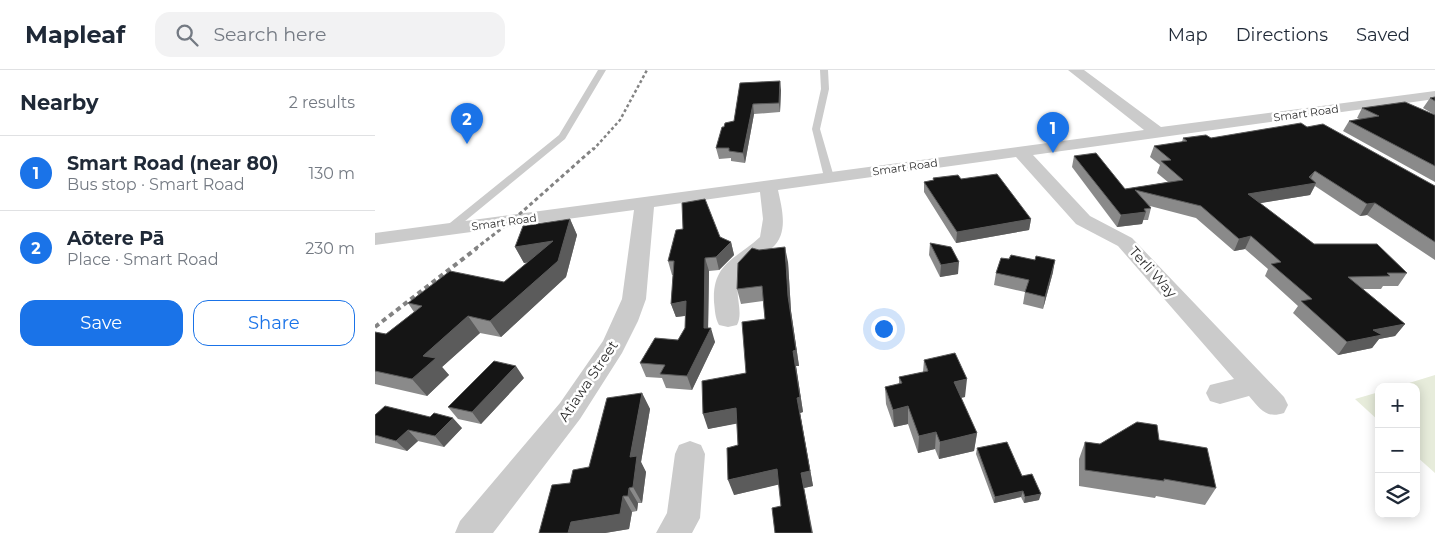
<!DOCTYPE html>
<html lang="en">
<head>
<meta charset="utf-8">
<style>
  body { margin:0; font-family:Montserrat,sans-serif; background:#f2f2f3; color:#1f2937 }
  .controls { position:absolute; right:15px; bottom:15px; display:grid; overflow:hidden; border-radius:10px; box-shadow:0 2px 12px #0003 }
  .controls button { width:45px; height:45px; display:grid; place-items:center; padding:0; border:0; border-bottom:1px solid #e0e1e3; background:#fff; color:#1f2937; font:25px sans-serif }
  .you { position:absolute; left:508px; top:258px; width:18px; height:18px; margin:-12px; border:4px solid #fff; border-radius:50%; background:#1a73e8; box-shadow:0 0 0 8px #1a73e833 }
  .badge { display:grid; place-items:center; width:32px; height:32px; border-radius:50%; background:#1a73e8; color:#fff; font-size:16px; font-weight:700 }
  .pin { position:absolute; translate:-50% -41px; filter:drop-shadow(0 1px 2px #0008) }
  .pin::after { content:''; position:absolute; top:26px; width:18px; height:15px; background:inherit; clip-path:polygon(0 0,100% 0,50% 100%) }
  .list { margin:0; padding:0; list-style:none }
  h2 { display:flex; justify-content:space-between; align-items:center; height:65px; margin:0; padding:0 20px; font-size:21px }
  h2 small { font-size:16px; font-weight:400; color:#747a83 }
  .list li { display:grid; grid-template-columns:32px 1fr auto; gap:15px; align-items:center; box-sizing:border-box; height:75px; padding:0 20px; border-top:1px solid #e0e1e3 }
  .list b { display:block; font-size:19px; white-space:nowrap }
  .list p { margin:0; font-size:16px; white-space:nowrap; color:#747a83 }
  .list em { font-size:16px; font-style:normal; color:#747a83 }
  .actions { display:flex; gap:10px; padding:15px 20px }
  .actions a { flex:1; padding:11px 0; border:1px solid #1a73e8; border-radius:15px; text-align:center; font-size:18px; color:#1a73e8 }
  .actions .main { background:#1a73e8; color:#fff }
  .icon { flex:none; width:28px; height:28px; fill:none; stroke:currentColor; stroke-width:2; stroke-linecap:round; stroke-linejoin:round }
  .map { position:relative; flex:none; width:1060px; height:463px; overflow:hidden }
  header { display:flex; align-items:center; gap:30px; box-sizing:border-box; height:70px; padding:0 25px; background:#fff; border-bottom:1px solid #e0e1e3 }
  header strong { font-size:24px }
  nav { display:flex; gap:28px; margin-inline-start:auto; font-size:18px }
  .search { width:350px; height:45px; background:#f2f2f3; display:flex; align-items:center; gap:12px; box-sizing:border-box; padding:0 18px; border-radius:15px; color:#747a83; font-size:19px }
  main { display:flex }
  aside { flex:1; background:#fff }
  .map>svg:first-child { display:block }
  .green { fill:#e7ecdb }
  .lines { fill:none; stroke-linecap:round; stroke-linejoin:round }
  .lane { fill:#cbcbcb; fill-rule:evenodd }
  .street { fill:#cbcbcb; fill-rule:evenodd }
  .rail-far2 { stroke:#838383; stroke-width:2.5; stroke-dasharray:3 2.5; stroke-linecap:butt }
  .rail-far1 { stroke:#838383; stroke-width:3; stroke-dasharray:4 3; stroke-linecap:butt }
  .rail { stroke:#838383; stroke-width:4; stroke-dasharray:5 4; stroke-linecap:butt }
  .wall { fill:#8a8a8a }
  .shaded-wall { fill:#5b5b5b }
  .building { fill:#151515; stroke:#5b5b5b }
  .labels { text-anchor:middle; dominant-baseline:central; stroke-width:5; stroke-linejoin:round; paint-order:stroke }
  .far-street-label { font-size:11px; fill:#2e2e2e; stroke:#fff }
  .street-label { font-size:14px; fill:#2e2e2e; stroke:#fff }
</style>
</head>
<body>
<header>
<strong>Mapleaf</strong>
<div class="search"><svg class="icon" aria-label="search" viewBox="0 0 24 24"><circle cx="10" cy="10" r="6"/><path d="M15 15l6 6"/></svg>Search here</div>
<nav><a>Map</a><a>Directions</a><a>Saved</a></nav>
</header>
<main>
<aside>
<h2>Nearby<small>2 results</small></h2>
<ul class="list">
<li><span class="badge">1</span><div><b>Smart Road (near 80)</b><p>Bus stop · Smart Road</p></div><em>130 m</em></li>
<li><span class="badge">2</span><div><b>Aōtere Pā</b><p>Place · Smart Road</p></div><em>230 m</em></li>
</ul>
<div class="actions"><a class="main">Save</a><a>Share</a></div>
</aside>
<div class="map">
<svg width="1060" height="463" viewBox="0 0 1060 463">
  <rect width="100%" height="100%" fill="#fff"/>
  <path class="green" d="M1060 305V403L1041 386V317H1021Z
    M1004 322V351L980 329Z"/>
  <g class="lines">
    <path class="lane" d="M223 0H231L190 69 78 161H70L69 159 70 157 184 65Z
      M445 0H453L454 19 445 59 459 107 454 110 449 107 437 59 446 19Z"/>
    <path class="street" d="M693 0H709L786 57 1060 21V29L658 85 715 146 757 168 909 327 913 335 909 343C891 349 885 339 874 326L845 334 835 331 831 323 835 315 859 309 743 176 701 154 641 87 403 120C407 139 414 163 397 178 392 184 384 187 378 192 372 197 366 202 364 210 359 225 369 242 362 255L353 257 344 255C340 248 340 240 339 232 337 192 362 189 385 167L388 149 385 122 279 137 271 229 263 251 247 283 205 349 118 463H80L85 451 185 333 228 271 247 229 259 140 0 175V163L769 60Z
      M315 371 326 375 330 384 325 448 317 463H281L292 443 300 384 304 375Z"/>
    <path class="rail-far2" d="M218 80 245 50 272 0"/>
    <path class="rail-far1" d="M100 179 139 149 219 78"/>
    <path class="rail" d="M0 257 102 178"/>
  </g>
  <path class="wall" d="M365 13 406 20 405 42 379 44 370 93 356 91V88L344 89 341 78 349 57 359 51Z
    M1060 27V45L1048 38 1055 28Z
    M987 38 1060 45V112L968 61 974 51 984 49 982 48Z
    M932 57 1060 116V190L992 145 985 146 940 116 935 125 885 133 939 174 1032 203 1023 216H1008L1006 219H988L1030 254 1020 266 1004 269 997 278 963 285 918 243 923 236 890 206 893 199 870 179 859 181 821 148 775 136 776 138 773 150H768L767 154 742 157 697 97 699 86 750 119 793 112 782 103 785 95 775 87 779 76 807 72 808 68H836Z
    M558 108 586 109 656 149 654 160 581 173 549 122V112L558 110Z
    M195 149 202 165 191 207 126 267 105 263 67 297 74 305 52 326 0 314V262L11 264 39 242 33 233 129 212 153 192 149 193 140 177Z
    M345 167 356 172 359 185 344 200 334 201 333 258 340 272 317 320 291 318 287 308 271 307 265 293 303 270 310 258V246L301 247 296 234 298 205H297L293 191Z
    M555 173 583 204 565 207 554 185Z
    M413 192 416 241 424 296H421L428 342 425 343 438 416 429 418 438 463H400L406 436 404 414 359 425 363 375 362 353 333 359 371 303 390 249 388 231 366 234 362 219Z
    M678 202 668 239 648 234 650 222 619 215 621 203Z
    M549 290 590 327 586 328 602 363 599 381 564 389 560 379 543 383 533 354 519 357 511 334 510 317 524 314V307L548 302Z
    M149 308 106 354 83 349 73 337Z
    M267 323 275 339 266 392 271 402 267 433H263L262 441 257 442 254 459 230 463H164L195 413 214 397Z
    M0 345 87 358 69 377 43 371 32 381 0 373Z
    M784 370 841 418 830 435 781 426 780 428 704 416V389L710 372 725 374Z
    M602 378 647 406 664 430 649 433 646 427 619 433 601 384Z"/>
  <path class="shaded-wall" d="M405 11 406 20 405 42 404 33Z
    M378 34 379 44 370 93 368 83Z
    M940 101 934 112 941 113 935 125 868 136 873 124 934 107Z
    M1000 133 992 145 985 146 992 134Z
    M771 142 767 154 742 157 746 145Z
    M195 149 202 165 191 207 126 267 115 251 184 187 149 193 140 177Z
    M656 149 654 160 581 173 582 162Z
    M876 166 870 179 859 181 864 169Z
    M356 172 359 185 344 200 341 187Z
    M410 177 413 192 416 241 424 296H421L428 342 425 343 438 416 429 418 438 463 426 403 422 328 413 226Z
    M330 188 334 201 333 263 336 258 340 272 317 320 312 306 329 258Z
    M680 190 678 202 668 239 670 227Z
    M584 192 583 204 565 207 566 195Z
    M311 231 316 245 301 247 296 234Z
    M93 246 105 263 67 297 74 305 52 326 37 309 48 286Z
    M1030 254 1020 266 1004 269 997 278 963 285 972 272 998 260Z
    M141 296 149 308 106 354 97 342Z
    M592 309 590 327 577 329 579 312Z
    M267 323 275 339 266 392 271 402 267 433 258 417 255 387Z
    M533 336V354L519 357 518 340Z
    M361 338 365 353 333 359 328 344Z
    M78 348 87 358 69 377 60 366Z
    M33 360 43 371 32 381 21 371Z
    M561 362 560 379 543 383 544 366Z
    M602 363 599 381 564 389 565 372Z
    M402 399 406 414 359 425 353 410Z
    M254 418 263 433 262 441 253 426Z
    M648 421 646 427 619 433 620 427Z
    M666 424 664 430 649 433 650 427Z
    M248 426 257 442 254 459 230 463H193L196 452Z"/>
  <path class="building" d="M405 11 404 33 378 34 368 83 354 81V78H341L347 57H349L350 53 359 51 365 13Z
    M1060 27V31L1055 28Z
    M1030 32 1060 45V96L974 51 1004 46 987 38Z
    M926 53 932 57 948 54 1060 116V172L1000 133 992 134 940 101 934 107 941 113 873 124 939 174H1002L1032 203H1012L1015 206 973 207 1030 254 998 260 1007 265 972 272 926 231 937 229 896 194 906 192 876 166 864 169 826 136 760 120 776 138 769 139 771 142 746 145 699 86 721 83 750 119 808 110 786 91 796 90 779 76 812 71 808 68 831 65 836 68Z
    M622 104 656 149 582 162 549 112 559 110 558 108 583 105 586 109Z
    M330 129 345 167 356 172 341 187 330 188 329 258H336L312 306 285 304 290 295 265 293 280 268 303 270 310 258 311 231 296 234 299 191H293L301 160 308 159 307 133Z
    M195 149 183 191 115 251 93 246 48 286 61 288 37 309 0 301V262L11 264 47 236 33 233 75 201 129 212 178 171 140 177 148 156Z
    M555 173 576 177 584 192 566 195Z
    M410 177 413 226 421 280 418 281 425 327 422 328 435 401 426 403 437 463H400L397 438 406 436 402 399 353 410 352 378 363 375 361 338 328 344 327 311 371 303 367 252 390 249 387 216 362 219 363 193 377 178 384 180Z
    M636 185 660 190 661 186 680 190 670 227 650 222 654 210 621 203 626 188 634 189Z
    M580 283 592 309 579 312 602 363 565 372 561 362 544 366 533 336 518 340 510 317 527 313 524 307 553 301 549 290Z
    M119 291 141 296 97 342 73 337Z
    M267 323 255 387 262 386 258 417 254 418 253 426H248L245 444 196 452 193 463H164L177 415 195 413 198 400 214 397 232 328Z
    M10 336 55 347 59 343 78 348 60 366 33 360 21 371 0 365V345Z
    M762 352 782 355 784 370 832 378 841 418 789 409V411L710 400V372L725 374Z
    M632 372 647 406 657 404 666 424 650 427 648 421 620 427 602 378Z"/>
  <g class="labels">
    <g class="far-street-label">
      <text transform="translate(931 43) rotate(-8)">Smart Road</text>
      <text transform="translate(530 97) rotate(-8)">Smart Road</text>
      <text transform="translate(129 152) rotate(-8)">Smart Road</text>
    </g>
    <g class="street-label">
      <text transform="translate(778 202) rotate(48)">Terli Way</text>
      <text transform="translate(213 311) rotate(-56)">Atiawa Street</text>
    </g>
  </g>
</svg>
<div class="controls">
<button>+</button>
<button>−</button>
<button><svg class="icon" aria-label="layers" viewBox="0 0 24 24"><path d="M12 4l9 5-9 5-9-5zM3 14l9 5 9-5"/></svg></button>
</div>
<div class="you"></div>
<div class="pin badge" style="left:678px;top:83px">1</div>
<div class="pin badge" style="left:92px;top:74px">2</div>
</div>
</main>
</body>
</html>
